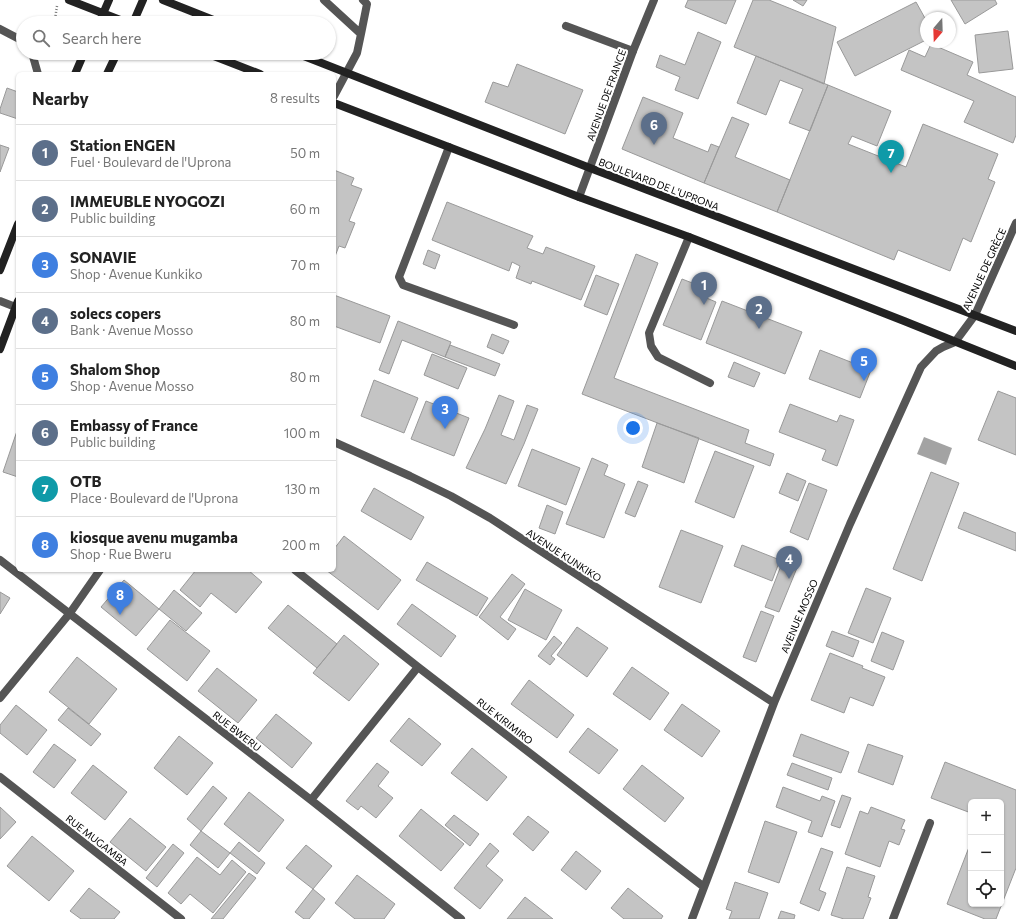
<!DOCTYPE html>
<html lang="en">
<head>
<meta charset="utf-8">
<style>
  body { margin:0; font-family:Commissioner,sans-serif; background:#f6f6f6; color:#222 }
  .controls { position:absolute; right:12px; bottom:12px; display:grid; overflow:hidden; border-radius:6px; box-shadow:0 1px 3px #0004 }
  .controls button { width:36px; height:36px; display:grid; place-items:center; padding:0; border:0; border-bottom:1px solid #e0e0e0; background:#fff; color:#222; font:20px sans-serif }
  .compass { position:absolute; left:920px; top:12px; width:36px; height:36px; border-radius:50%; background:#fff; box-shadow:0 1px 3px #0004; rotate:199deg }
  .you { position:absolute; left:633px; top:428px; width:14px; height:14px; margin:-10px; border:3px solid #fff; border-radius:50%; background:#1a73e8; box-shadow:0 0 0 6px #1a73e833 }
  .badge { display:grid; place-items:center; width:26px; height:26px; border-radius:50%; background:#d93025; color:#fff; font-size:13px; font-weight:700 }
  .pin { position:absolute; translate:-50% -33px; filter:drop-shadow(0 1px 2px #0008) }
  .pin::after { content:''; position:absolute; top:21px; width:14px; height:12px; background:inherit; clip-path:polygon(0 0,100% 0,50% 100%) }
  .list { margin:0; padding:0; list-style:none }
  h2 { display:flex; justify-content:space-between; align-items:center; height:52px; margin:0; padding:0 16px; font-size:17px }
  h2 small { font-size:13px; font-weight:400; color:#767676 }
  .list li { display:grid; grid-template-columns:26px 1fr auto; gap:12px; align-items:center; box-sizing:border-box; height:56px; padding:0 16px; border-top:1px solid #e0e0e0 }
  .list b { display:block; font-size:15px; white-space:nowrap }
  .list p { margin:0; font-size:13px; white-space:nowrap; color:#767676 }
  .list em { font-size:13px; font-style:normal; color:#767676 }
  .icon { flex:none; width:22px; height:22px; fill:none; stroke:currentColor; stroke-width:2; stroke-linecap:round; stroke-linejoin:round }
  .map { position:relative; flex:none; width:1016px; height:919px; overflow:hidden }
  .search { position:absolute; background:#fff; box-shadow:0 1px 3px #0004; left:16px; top:16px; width:320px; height:44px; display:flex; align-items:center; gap:10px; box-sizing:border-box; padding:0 14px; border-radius:22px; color:#767676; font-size:15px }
  .panel { position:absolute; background:#fff; box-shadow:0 1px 3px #0004; left:16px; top:72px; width:320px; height:500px; border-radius:6px }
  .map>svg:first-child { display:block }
  .water { fill:#a3a3a3 }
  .building { fill:#c4c4c4; stroke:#999 }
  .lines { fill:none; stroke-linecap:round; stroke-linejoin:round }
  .path { stroke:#777; stroke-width:2.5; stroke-dasharray:1 2; stroke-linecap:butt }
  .lane { stroke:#555; stroke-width:8 }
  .street { stroke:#555; stroke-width:8 }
  .secondary { stroke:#222; stroke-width:8 }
  .labels { text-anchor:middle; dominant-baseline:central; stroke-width:4; stroke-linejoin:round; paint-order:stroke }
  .street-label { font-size:10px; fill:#000; stroke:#fff }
</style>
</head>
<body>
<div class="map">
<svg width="1016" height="919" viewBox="0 0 1016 919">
  <rect width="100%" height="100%" fill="#fff"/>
  <path class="water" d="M924 437 952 448 946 465 917 454Z"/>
  <path class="building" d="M688 0H736L726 24 685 7Z
    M753 0H769L836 27 824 84 734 47Z
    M793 0H807L803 6Z
    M951 0H995L997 4 965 24Z
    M916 2 926 20V40L855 76 837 42Z
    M1008 31 1013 69 979 73 975 35Z
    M698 32 721 42 698 99 675 90 680 77 656 67 660 55 685 65Z
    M931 44 973 62 967 75 1016 97V135L1013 143 964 122 974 101 901 70 909 50 925 57Z
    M756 56 828 85 810 131 789 123 803 89 780 80 766 115 737 103Z
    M517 64 583 90 565 134 485 102 493 82 508 87Z
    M828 85 891 111 877 146 852 136 848 144 906 167 923 124 998 154 988 179 995 182 971 242 963 238 950 271 898 250 894 260 777 212Z
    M7 88 18 92V119L0 113V109Z
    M643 97 683 113 673 138 708 152 711 144 719 147 704 183 622 149Z
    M732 117 749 124 735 157 790 180 777 212 704 183Z
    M0 145 9 148 0 172Z
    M334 170 354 178 351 185 362 189 349 221 355 223 345 248 339 246 334 259Z
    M447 202 533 236 527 248 543 254 546 247 595 266 581 300 532 281 531 284 516 278 520 266 512 262 509 271 432 240Z
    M428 250 440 255 435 269 423 264Z
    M636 254 658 263 614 378 749 430 745 443 774 454 770 466 582 394Z
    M596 275 619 284 607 315 584 306Z
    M682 279 700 286 697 294 716 302 701 340 663 325Z
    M334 295 390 316 380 343 334 326Z
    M722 301 802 332 785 374 706 343Z
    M398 321 451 342 445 357 402 340 389 374 379 370Z
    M492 334 509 341 503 354 487 347Z
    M450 345 500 364 495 376 445 357Z
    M820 350 871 370 860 398 809 379Z
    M432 354 467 368 458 389 424 375Z
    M734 362 760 373 754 387 728 377Z
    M374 380 418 398 404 433 361 416Z
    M998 391 1016 398V455L978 440Z
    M499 395 514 401 501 435 514 440 527 405 538 409 524 444 506 484 466 468 485 429Z
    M426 401 469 418 454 456 411 439Z
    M790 404 837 422 840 415 854 420 837 466 822 460 826 450 779 432Z
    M657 423 699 438 684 483 642 467Z
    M18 428V477L3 472Z
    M532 449 580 468 566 505 518 486Z
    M715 451 754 466 734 518 695 502Z
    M592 458 608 465 604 475 625 484 604 538 566 524Z
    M931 472 959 483 922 581 893 569Z
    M787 473 806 481 798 501 779 493Z
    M638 481 648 485 635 517 625 513Z
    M809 483 827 490 808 540 790 532Z
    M374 488 424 517 411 540 361 511Z
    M547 505 563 512 555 534 539 528Z
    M964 512 1016 533V551L958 528Z
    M681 530 723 546 701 603 659 587Z
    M344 536 401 580 378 610 326 570H334V549Z
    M742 545 780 560 772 581 734 566Z
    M784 558 799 563 779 612 765 607Z
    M427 562 488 598 477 616 416 580Z
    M196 570H248L262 582 236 613 211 593 200 607 180 590Z
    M512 574 525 584 500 617 516 629 508 640 479 617Z
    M124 580 159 609 136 636 101 607Z
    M866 588 891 598 873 643 848 633Z
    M525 589 562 610 546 640 508 620Z
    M174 590 202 613 186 631 159 609Z
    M0 592 10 598 0 614Z
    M412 604 456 636 441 657 397 624Z
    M288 605 337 644 317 668 268 628Z
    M761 611 774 616 756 662 743 657Z
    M170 620 210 651 187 681 147 649Z
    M577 627 608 648 587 677 557 655Z
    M832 631 859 641 853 657 826 646Z
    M882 632 904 641 893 670 871 661Z
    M344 635 379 664 349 701 313 673Z
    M554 636 562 643 551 656 555 659 550 665 538 656Z
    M830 653 863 666 862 668 885 677 873 706 850 697 844 713 811 700Z
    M77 657 117 689 89 724 49 692Z
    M632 667 669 693 650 720 613 694Z
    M217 668 257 700 238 723 198 691Z
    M529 680 574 715 557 738 511 704Z
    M682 704 720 731 702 757 664 730Z
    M16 705 47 730 27 755 0 733V725Z
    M68 708 101 734 91 746 58 720Z
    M276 714 312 743 292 768 256 738Z
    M409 718 441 744 422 766 390 741Z
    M588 728 618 750 599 774 569 752Z
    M801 734 849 752 841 773 793 756Z
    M179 736 213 763 187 795 154 768Z
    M54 744 76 760 54 788 33 772Z
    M868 744 903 756 893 785 858 772Z
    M472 748 507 777 487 801 451 773Z
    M945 762 1016 790V868L996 919H985L947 904 971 842V904H1001V802H971V813L931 798Z
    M377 763 389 772 378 786 393 798 376 818 361 806 358 810 346 801Z
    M792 763 832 778 828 790 787 775Z
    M93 765 127 792 105 820 71 793Z
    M642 765 684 798 665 822 623 789Z
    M213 786 227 798 201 831 187 819Z
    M783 787 820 801 822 796 835 801 822 837 808 832 812 821 776 807Z
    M249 792 284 820 259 852 224 824Z
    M842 795 851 798 840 828 831 825Z
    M0 807 16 822 0 839Z
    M871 807 905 820 901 829 905 830 899 845 889 841 880 867 845 854 860 811 868 814Z
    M421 809 464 844 441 871 399 836Z
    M454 815 479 834 470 846 445 825Z
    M528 816 549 832 533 851 513 834Z
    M130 818 166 847 146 871 110 842Z
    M765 821 797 832 779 883 748 872Z
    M201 831 230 853 218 868 190 845Z
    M32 836 74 871 49 901 7 866Z
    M239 842 265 863 257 874 230 853Z
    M490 843 499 851 486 866 503 880 480 909 454 888Z
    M173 844 184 853 157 887 146 878Z
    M306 845 332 866 313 889 286 868Z
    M821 848 833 852 819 890 826 893 819 911 800 903Z
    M576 851 601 871 586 890 561 870Z
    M197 857 220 875 232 860 246 872 213 913 190 894 181 904 168 893Z
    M847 867 875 876 868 897 871 898 863 919H844L831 915Z
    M249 873 256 878 223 919H211Z
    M357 875 395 904 384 919H355L335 903Z
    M735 882 768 893 759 919H729L732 911 726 909Z
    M89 888 120 912 114 919H81L70 911Z
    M628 888 663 916 661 919H624L611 908Z
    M313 889 325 899 309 919H304L295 912Z
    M525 897 553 919H507Z
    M781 911 795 915 794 919H778Z"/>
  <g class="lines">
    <path class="path" d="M57 6 55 19 60 23
      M129 54 141 56 150 53"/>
    <path class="lane" d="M324 0 361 34 357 53 334 96
      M566 26 633 51
      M0 29 23 41
      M361 34 367 4 363 0
      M32 53 38 74
      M449 147 399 277 403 285 514 325
      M689 237 649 333 651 346 658 357 710 383"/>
    <path class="street" d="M579 197 633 51 654 0
      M0 301 18 308
      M334 442 410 476 451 496 490 518 774 703
      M0 560 311 800 461 919
      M295 570 418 667 704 887
      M0 698 70 613 100 570
      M0 777 181 919
      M311 800 418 667
      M692 919 774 703 850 524 921 367 936 351 943 347 955 342 975 315 1016 223
      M893 919 930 823"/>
    <path class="secondary" d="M69 0 128 23
      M163 0 221 23
      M99 23 109 0
      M133 23 143 0
      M206 53 260 74
      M296 53 590 168 1016 331
      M75 74 84 53
      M107 74 117 53
      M334 103 579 197 689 237 904 321 1016 366
      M0 270 18 224
      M0 349 18 301"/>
  </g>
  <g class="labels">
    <g class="street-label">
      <text transform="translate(606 95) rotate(-70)">AVENUE DE FRANCE</text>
      <text transform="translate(659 184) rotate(21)">BOULEVARD DE L'UPRONA</text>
      <text transform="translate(984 269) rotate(-65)">AVENUE DE GRÈCE</text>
      <text transform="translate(564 555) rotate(33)">AVENUE KUNKIKO</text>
      <text transform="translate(799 616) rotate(-67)">AVENUE MOSSO</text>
      <text transform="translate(505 721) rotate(38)">RUE KIRIMIRO</text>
      <text transform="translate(237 731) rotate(38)">RUE BWERU</text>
      <text transform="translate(97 840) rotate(38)">RUE MUGAMBA</text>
    </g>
  </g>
</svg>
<div class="controls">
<button>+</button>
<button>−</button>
<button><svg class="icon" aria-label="locate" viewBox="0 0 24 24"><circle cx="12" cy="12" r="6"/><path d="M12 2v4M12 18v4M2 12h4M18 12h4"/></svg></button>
</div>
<svg class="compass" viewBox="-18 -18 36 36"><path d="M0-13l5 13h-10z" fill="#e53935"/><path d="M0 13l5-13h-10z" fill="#767676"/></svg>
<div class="you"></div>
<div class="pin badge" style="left:704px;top:305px;background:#5c6f8a">1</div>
<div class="pin badge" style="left:759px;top:329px;background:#5c6f8a">2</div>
<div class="pin badge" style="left:445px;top:429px;background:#3f7fe0">3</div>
<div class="pin badge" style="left:789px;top:579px;background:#5c6f8a">4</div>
<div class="pin badge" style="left:864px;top:381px;background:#3f7fe0">5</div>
<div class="pin badge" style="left:654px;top:145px;background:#5c6f8a">6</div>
<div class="pin badge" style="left:891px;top:173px;background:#0f9aa8">7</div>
<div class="pin badge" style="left:120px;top:615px;background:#3f7fe0">8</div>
<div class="search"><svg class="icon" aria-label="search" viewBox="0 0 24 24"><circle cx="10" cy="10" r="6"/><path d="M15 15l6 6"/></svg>Search here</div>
<section class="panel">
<h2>Nearby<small>8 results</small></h2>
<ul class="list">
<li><span class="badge" style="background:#5c6f8a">1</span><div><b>Station ENGEN</b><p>Fuel · Boulevard de l'Uprona</p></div><em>50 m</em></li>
<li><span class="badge" style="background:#5c6f8a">2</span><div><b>IMMEUBLE NYOGOZI</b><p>Public building</p></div><em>60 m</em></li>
<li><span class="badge" style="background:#3f7fe0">3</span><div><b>SONAVIE</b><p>Shop · Avenue Kunkiko</p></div><em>70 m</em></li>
<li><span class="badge" style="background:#5c6f8a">4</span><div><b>solecs copers</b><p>Bank · Avenue Mosso</p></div><em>80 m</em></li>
<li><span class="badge" style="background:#3f7fe0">5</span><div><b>Shalom Shop</b><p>Shop · Avenue Mosso</p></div><em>80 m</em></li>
<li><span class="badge" style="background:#5c6f8a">6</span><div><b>Embassy of France</b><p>Public building</p></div><em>100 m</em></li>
<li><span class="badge" style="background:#0f9aa8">7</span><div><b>OTB</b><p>Place · Boulevard de l'Uprona</p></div><em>130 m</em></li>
<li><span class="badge" style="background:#3f7fe0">8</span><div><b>kiosque avenu mugamba</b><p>Shop · Rue Bweru</p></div><em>200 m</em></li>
</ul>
</section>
</div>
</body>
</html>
